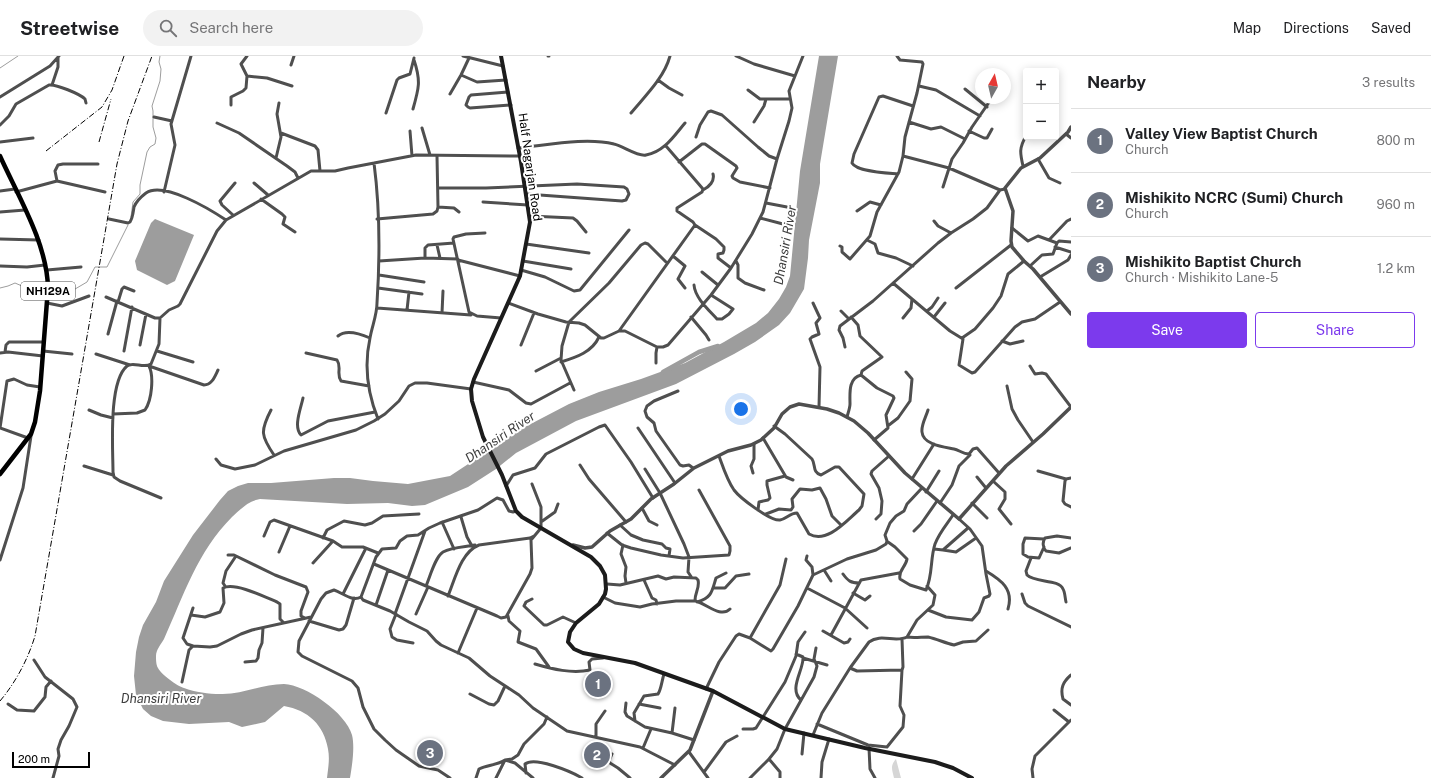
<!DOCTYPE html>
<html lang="en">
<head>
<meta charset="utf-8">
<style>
  body { margin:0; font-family:"Public Sans",sans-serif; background:#f2f2f2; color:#202124 }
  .controls { position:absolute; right:12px; top:12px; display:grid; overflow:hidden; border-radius:4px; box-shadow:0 2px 10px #0003 }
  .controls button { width:36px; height:36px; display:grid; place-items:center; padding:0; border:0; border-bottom:1px solid #e0e0e0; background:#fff; color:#202124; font:20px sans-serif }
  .compass { position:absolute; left:975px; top:12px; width:36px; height:36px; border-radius:50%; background:#fff; box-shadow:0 2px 10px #0003; rotate:8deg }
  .scale { position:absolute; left:12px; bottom:10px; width:78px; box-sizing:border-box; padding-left:4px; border:2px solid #000; border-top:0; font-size:11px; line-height:14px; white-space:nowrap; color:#000; -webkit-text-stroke:3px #fff; paint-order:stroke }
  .you { position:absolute; left:741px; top:353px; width:14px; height:14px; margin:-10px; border:3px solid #fff; border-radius:50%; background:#1a73e8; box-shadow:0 0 0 6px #1a73e833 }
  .badge { display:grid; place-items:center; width:26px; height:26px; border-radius:50%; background:#7c3aed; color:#fff; font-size:13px; font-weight:700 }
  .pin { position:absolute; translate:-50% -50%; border:2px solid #fff; box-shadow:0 1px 4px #0006 }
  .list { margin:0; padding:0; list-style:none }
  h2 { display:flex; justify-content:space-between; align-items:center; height:52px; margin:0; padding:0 16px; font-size:17px }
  h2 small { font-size:13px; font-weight:400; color:#757577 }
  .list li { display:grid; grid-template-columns:26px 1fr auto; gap:12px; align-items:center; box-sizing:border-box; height:64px; padding:0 16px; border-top:1px solid #e0e0e0 }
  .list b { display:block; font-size:15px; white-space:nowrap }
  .list p { margin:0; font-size:13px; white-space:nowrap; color:#757577 }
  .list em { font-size:13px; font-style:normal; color:#757577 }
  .actions { display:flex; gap:8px; padding:12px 16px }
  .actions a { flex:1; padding:9px 0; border:1px solid #7c3aed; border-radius:4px; text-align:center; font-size:14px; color:#7c3aed }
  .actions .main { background:#7c3aed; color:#fff }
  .icon { flex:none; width:22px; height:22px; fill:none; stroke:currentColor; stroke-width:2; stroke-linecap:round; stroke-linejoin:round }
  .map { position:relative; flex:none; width:1071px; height:722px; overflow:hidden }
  header { display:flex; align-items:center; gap:24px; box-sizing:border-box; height:56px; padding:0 20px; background:#fff; border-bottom:1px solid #e0e0e0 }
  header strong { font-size:19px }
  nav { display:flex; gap:22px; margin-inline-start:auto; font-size:14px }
  .search { width:280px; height:36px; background:#f2f2f2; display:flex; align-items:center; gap:10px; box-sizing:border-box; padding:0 14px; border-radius:22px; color:#757577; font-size:15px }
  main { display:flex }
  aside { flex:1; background:#fff }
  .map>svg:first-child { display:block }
  .green { fill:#d6d6d6 }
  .water { fill:#9d9d9d }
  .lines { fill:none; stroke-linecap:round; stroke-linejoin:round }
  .stream { stroke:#9d9d9d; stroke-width:1 }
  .river { stroke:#9d9d9d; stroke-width:4.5 }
  .minor { stroke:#4f4f4f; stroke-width:3 }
  .tertiary { stroke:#4f4f4f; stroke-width:3.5 }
  .secondary { stroke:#1c1c1c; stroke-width:4 }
  .trunk { stroke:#000; stroke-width:4.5 }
  .rail { stroke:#000; stroke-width:1; stroke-dasharray:6 2 1 2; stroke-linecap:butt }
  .labels { text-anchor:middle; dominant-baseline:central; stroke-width:4; stroke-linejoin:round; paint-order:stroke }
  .shield { fill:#fff; stroke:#4c4c4c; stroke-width:1 }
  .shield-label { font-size:11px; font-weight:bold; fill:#000 }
  .street-label { font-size:12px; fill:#000; stroke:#fff }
  .water-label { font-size:13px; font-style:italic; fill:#3e3e3e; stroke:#fff }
</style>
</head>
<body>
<header>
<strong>Streetwise</strong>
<div class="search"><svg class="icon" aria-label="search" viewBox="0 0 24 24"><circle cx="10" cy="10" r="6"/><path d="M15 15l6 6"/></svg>Search here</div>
<nav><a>Map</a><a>Directions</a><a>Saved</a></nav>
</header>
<main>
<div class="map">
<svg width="1071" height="722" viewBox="0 0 1071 722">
  <rect width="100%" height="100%" fill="#fff"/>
  <path class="green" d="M896 703 901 722H894C892 713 890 710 896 703Z"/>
  <path class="water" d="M819 0H838L820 108V127L809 184 808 202 804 233 790 257 779 269 755 286 734 298 676 328 576 365 516 397 496 413 468 431 425 449 412 450 388 447 347 448 260 443C248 445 241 453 232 461 197 496 184 539 164 583 161 588 156 594 156 600 156 603 156 609 158 612 161 618 177 630 184 632 195 636 209 638 220 638 241 639 262 628 284 628 306 629 346 657 352 679 355 691 352 710 350 722H327C328 713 330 703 328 693 324 669 308 654 284 650L265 666 242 671 229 666 189 668 163 665 151 660 143 653 136 639 134 620 136 596 139 581 143 569 156 546 164 525 193 479 220 444 228 435 238 430 248 427H271L334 422H350L373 425 408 428 450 420 523 372 569 348 599 336 641 323 685 307 724 286 756 267 768 257 779 243 786 231 790 220 800 115Z
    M155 163 194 179 175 225 167 229 137 214 135 205 151 167Z"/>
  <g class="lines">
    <path class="stream" d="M0 12 18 0
      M131 161 133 146 140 138V129L147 96 150 91 155 88 156 82 153 71V55L152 50 160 25 161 13 159 6 160 0
      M0 232 8 230 15 227 22 230 45 232
      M50 232 63 237 70 236 87 226 95 211H107L128 169"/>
    <path class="river" d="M663 316 699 296 718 290"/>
    <path class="minor" d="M463 0 503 10
      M548 0H549
      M736 0 754 8 795 20
      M291 9 294 0
      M461 19 477 26 506 24
      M247 20 267 22 292 30
      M658 24 669 32 682 39
      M52 29 58 11V2
      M919 30 936 34 980 60
      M965 33 987 51
      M748 34 760 43H790
      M508 36 471 39 469 41 466 49 468 51 470 52 511 49
      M450 38 461 19 469 2
      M0 41 50 10 59 0
      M231 49V41L243 35 246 32 247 20 241 8 247 0
      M413 53C419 32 421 25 414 4
      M386 57 397 24 399 22 410 18 414 2
      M631 57C645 40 664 22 670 0
      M154 61 172 65
      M754 66 764 50 766 43
      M909 66 931 73 941 71 965 83
      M217 67 239 77 287 110 295 116 298 122
      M0 69 9 60 16 48 49 29C56 28 80 38 85 43L86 47
      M422 72 430 99
      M410 75 412 100
      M969 75 984 82H987L992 73
      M281 77 315 90 318 94 320 115
      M1066 78 1071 82
      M696 81 700 69 708 56 711 55 722 59 758 91 769 100 777 103
      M0 86 33 82
      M518 92C548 89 586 81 614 88 623 90 638 101 646 99 664 96 674 80 685 67
      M903 100 949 112 1000 134
      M276 102 281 81 277 58 279 47
      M1038 103 1049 122 1060 127
      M679 106 702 88H705L736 110 737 112 732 120 733 122 740 126 770 132
      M374 107C380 153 380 201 377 247 377 259 372 270 370 282 364 309 368 338 378 363
      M1023 110C1020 97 1019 92 1026 80
      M898 118C888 117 857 116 852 107L854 98 879 41 883 40 913 50
      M57 125 55 115 58 109 63 108H98
      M254 127 268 139
      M943 131 952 103 963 87 972 71 992 42
      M438 132H486L577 128 624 131 627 133 629 138 626 144 622 145 526 138
      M703 134C709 131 715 125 713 118
      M0 135 15 133
      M16 136 57 125 105 136
      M164 136 175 89 171 68 191 0
      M261 143 282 158 285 161 283 168 295 176
      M483 146 528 149
      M766 147 787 151
      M438 151 454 152 459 156
      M857 155 870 146 881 149
      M0 156 25 154
      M233 159 222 149 220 145 235 127
      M530 160 573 162 577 165 586 176
      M760 162 783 168
      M109 163 128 167 130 166C133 161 133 157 134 151 136 146 142 140 146 137 164 125 211 154 226 164
      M377 163 433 158 437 155 438 151 437 100
      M934 165 938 170 951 177
      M695 169 716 183 724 191V194L723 197 718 198V202L731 212
      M1012 172 1028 185 1038 180 1057 187
      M485 177 466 178 454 181 453 183 469 256 477 260 501 262
      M0 183 39 184
      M867 184 875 188 878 197 896 202 913 210
      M1049 184 1067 165 1071 163
      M526 188 589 197
      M437 189 440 202
      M840 190 842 191V196L850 203 870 180 877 156 899 116 903 100 905 81 917 37 923 8 922 6 900 4 897 0
      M1055 191 1071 196
      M673 200 685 210 678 223 685 232
      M425 202V192L428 189 454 187
      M458 204 520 220
      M379 205 425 202 458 203
      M523 205 571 213
      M736 205 738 209V222L745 227 764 234
      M0 210 27 211 45 209
      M1030 210 1042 199 1053 198 1057 187 1059 185 1071 186
      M47 214 81 211
      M521 214 545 221 574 235 580 234 629 174
      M702 216 718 229
      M379 219 424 226
      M1040 221 1068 204 1071 199
      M893 227 950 275 963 283 959 309 972 317 975 316 1015 271 1022 266 1035 263 1060 246
      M694 229C695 242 709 254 717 263H722L729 258 733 253 711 239
      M378 232 422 238
      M956 232 1011 189
      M106 241 155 262H160L169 254 178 250 180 248 217 175 226 164 311 115H335L348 112 416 99 520 100
      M118 246 122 233 124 231 134 235
      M47 247 62 250 89 240
      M508 247 538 258 566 266 579 267 585 269 601 282H604L619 275H625L657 291H663L668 289 711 239 731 212 752 178 763 156 777 103 789 65 792 52 789 35 803 0
      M813 247 820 262 816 267 819 278 812 281 810 283 820 311 819 351
      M377 252 471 259
      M407 254 409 236
      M841 255 849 263
      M927 255 932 251 938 242
      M442 257 443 235
      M691 261 706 279 709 284
      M851 261 858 269 860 280 882 301 862 315 861 319 877 332 893 340 894 342 886 359 888 372 874 384
      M934 261 945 247
      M160 262 159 288 151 308C144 313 133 305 127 310 108 326 113 393 113 416L114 421 120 425 161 442
      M903 262 911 252 912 243
      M619 275 695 169 693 166 677 155V152L702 136 703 133 666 90
      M108 278 117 245
      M338 280C346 273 361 278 370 282
      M962 282 975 273 993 252 1001 240 1008 218 1024 205
      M1002 285 1010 288 1023 285
      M140 289 146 258
      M521 289 534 257
      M845 291 843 282 839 274 840 270 873 245 938 187 951 177 973 163 987 152 1000 134 1005 133
      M43 295 72 298
      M124 295 132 251
      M157 295 193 306
      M5 296 6 289 9 286H44
      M0 297 8 296 43 300
      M306 297 337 304C342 311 336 318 341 325L369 330
      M96 298 130 309
      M561 306C577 301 592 296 599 281
      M656 307V297L657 291
      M149 310 204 329C212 329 215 320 218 314
      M1030 310 1035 318 1042 317 1046 318 1071 351
      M536 315 561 302
      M473 326 509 334 526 347 531 348 570 327
      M1007 330 1012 353 1018 364 1033 386
      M574 334 561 304 562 290 569 266 609 227 641 189 645 187 648 188 667 207
      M678 335 654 345 647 350 645 355 647 361 654 367 656 375 680 409 683 410 689 409 693 412
      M303 342C301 352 293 371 301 379L328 365 375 356
      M89 354 101 359 113 362
      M271 354C260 375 261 380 274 399
      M928 354C926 361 921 369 922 376 923 389 944 391 954 393 959 394 963 398 969 398L973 393 977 392 999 417
      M113 358 137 357 145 354C152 344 154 320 149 310
      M847 361C848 357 850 352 850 348 850 338 848 322 861 319
      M889 369 898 362 910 345 912 323 906 316
      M0 372 7 325 14 323 27 329 40 331
      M0 372 28 382
      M638 372 675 427
      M763 382 786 421 793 424
      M719 400C723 411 727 424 734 434 740 442 770 465 780 464 786 463 790 457 797 457L809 478C827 488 846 465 859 454L862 450 864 438 839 411H835L821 419C812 416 816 409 812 403L785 378 774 370
      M216 403 221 409 235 413 255 409 284 395 356 374 374 365 385 358 399 345 409 330 415 327H427L471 333
      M580 409 589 423 626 466
      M84 410 113 419
      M645 413 660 437 684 488 689 501 688 516 692 522
      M1038 415 1066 423
      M753 417 751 410 754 403V388
      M977 421 986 432
      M1071 422 1066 423 1065 425 1063 445 1065 448 1071 451
      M912 423 934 388
      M993 425 1005 436V443L999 453 1011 468
      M506 430 513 419 535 412 546 398 599 371 605 369 631 406 653 442
      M926 436 939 415
      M940 447 952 429 959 410 970 399
      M972 447 987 462
      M642 452 649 465 657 469
      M758 454 759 446 768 444 770 442 767 429V425L785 420
      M766 458 779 453 791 454 793 451 792 443 800 433 812 434 820 432 826 443 832 460 841 469
      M461 461 467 481 472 490
      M876 463 881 458 882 445 879 432 871 418 872 415 889 400
      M442 466 454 493
      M541 466 555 456 558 448
      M620 469 631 479 643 484 662 488 666 492 670 493 669 500
      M914 475 921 468 937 445
      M607 477 622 489 631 492 661 499 683 502 729 499 730 495V490L699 434
      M264 480 270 466 274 464 333 485 342 491H363L378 497
      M323 482 327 474 344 465 365 469 372 467 383 460 419 458
      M1071 482 1057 480 1045 482C1042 486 1043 492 1046 495L1059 497 1071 492
      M888 486 895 491 907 503C906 511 898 514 900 523L910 529 926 534C933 519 930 503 935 488 939 477 947 468 953 459
      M623 489 621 498 626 511 625 520 626 527
      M1044 491 1039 502 1028 501 1023 498V488L1025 482 1044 483
      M934 493 943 494 968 472
      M943 494 956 496 976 482
      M279 496 290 470
      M228 499H234L275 519 306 531 308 536 301 555V560L305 562
      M1031 502 1026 515 1027 519C1035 527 1059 523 1063 533 1065 536 1065 542 1066 546
      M786 503 780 529 750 582 771 595 773 593 798 550 813 519 812 511 806 504 807 500
      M0 504 23 432 31 380
      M313 507 333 485
      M374 508 497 560 501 562 506 561 530 518 532 512 531 484 541 472V451L532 428
      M824 514 831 525
      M986 515C1001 524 1014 533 1008 553
      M843 518C848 525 851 527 859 527
      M813 519 847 503 876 494 886 488 887 485 885 479 890 467 896 460 904 455 907 448 922 432
      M644 524 652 542 656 544 657 548
      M607 528 620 529 658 520 666 523 674 521 696 522 698 524C700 531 695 537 695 544L697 546C712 542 712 535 716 522L726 517
      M225 530 223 527 226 515 236 500
      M426 530C430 521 435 501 443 496 452 491 465 491 475 489
      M713 532H725L736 520 749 518
      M807 532 845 552 867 572
      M853 537 865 544 870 540
      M343 538 366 492
      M1022 538 1025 547 1028 550 1071 571
      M448 540C455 523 461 496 479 489L530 482 534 480
      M361 541 363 544 390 555 409 566 427 575 436 585 441 589 469 602 490 620 519 639 533 652 567 675 640 691 675 709
      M603 541 615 547 640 551 652 548 676 545H696
      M532 543 526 546 524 550 544 569H547L563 561 576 567
      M698 546C708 549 721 562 730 553
      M376 549 388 514
      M928 554 946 561 972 564 979 556 984 542 989 540 990 538 986 518 982 490 970 473 959 463
      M395 558 425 475
      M396 558 390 573 392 581 397 584 413 587
      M416 558 428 531
      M191 559 205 561 220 556 224 547 223 532C235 526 265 541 277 546L280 548V563L284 567
      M508 560 509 565 520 575 518 586 536 593 549 611
      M309 565 339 574 343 573 346 569 354 542
      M823 575 844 587 848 586 850 583
      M831 579 861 524 899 517
      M907 581C914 582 921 581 928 581 937 583 945 587 954 589L963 586 976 585 988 574
      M193 590 187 588 183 582 193 552
      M458 597 477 552
      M796 598 803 601C804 614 788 633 801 644
      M803 602 827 609
      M34 604 45 621 73 643 77 651 69 670 61 684 58 693 59 700 53 722
      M245 606 256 605 258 602 259 594 262 587 263 572
      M535 608C552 613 572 618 590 614L589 606 592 603 603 602
      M850 612 857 615 902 614 903 611 902 583
      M1071 619C1063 626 1060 632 1063 643L1071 649
      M182 626 189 594 193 590 210 591 217 590 241 578 252 574 311 561
      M706 633 719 606 736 580 739 578 750 582
      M470 638 489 648 494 649 498 645 505 630
      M626 647 625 656 627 660 645 671 672 677 694 684
      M8 648 17 654 34 655 45 641 46 631 51 625
      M639 648 660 652
      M1054 654 1069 666
      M635 665 634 657 644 640 658 638C661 634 662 624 664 618
      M817 668 868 689 887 691 903 671 904 659 900 650 902 614
      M743 673H753L756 672 785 626 796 600 798 586 805 576
      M672 677 675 652
      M813 679 822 657 850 612 869 586C881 577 895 587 907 581L917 564 933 549 935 539 927 530
      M596 681V668L605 655
      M643 692 651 673
      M869 692 870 713 875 722
      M689 696 708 722
      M612 698 609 705 610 707 618 712 630 722
      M802 698 804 677
      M769 703 780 716V722
      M704 716 726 686 737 680
      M526 717 525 708C535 700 572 716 582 722
      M450 722 438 714 419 710 396 694 385 684 374 673 363 651 358 632 352 625 302 600 298 596 299 585 321 543 326 537 334 534C343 537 352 546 361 541L376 501 382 493 396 492 400 485 407 480 418 479 429 472 440 467 478 454 497 442 503 444 509 455 513 456 516 455
      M476 722 479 713C487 709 498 709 505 704L515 707 533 722
      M496 722 505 704 512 703 518 699 524 688 544 668 547 661
      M750 722 769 703 777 693 785 673 814 621 817 610 814 603 816 592
      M821 722 822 706 829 683
      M1033 722 1032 713 1035 700 1071 664"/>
    <path class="tertiary" d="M1071 71 1068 76 1040 102 1021 112 1005 132 1013 155 1011 185 1012 191 1024 205 1033 213 1071 258
      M573 489 585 492 592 491 610 475 631 463 651 443 674 428 694 412 728 395 751 389 761 384 774 372 782 358 790 351 799 348 827 353 839 357 854 365 868 377 905 417 959 463 1006 410 1043 378 1071 351
      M661 722 690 694 713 635"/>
    <path class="secondary" d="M501 0 521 106 530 166 520 220 474 323 471 333 472 345 483 381 502 419 516 455 522 461 591 501 600 510 605 519 606 533 605 538 599 548 576 567 570 576 568 586 574 593 583 597 635 607 713 635 785 673 865 692 935 706 953 712 972 722"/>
    <path class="trunk" d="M0 100C18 140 47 187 48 232L40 335 35 366 31 378 0 418"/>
    <path class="rail" d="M99 86 111 43
      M46 95 102 51 112 34 124 0
      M0 645C16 626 28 603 35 580L117 108 128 65 152 0"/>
  </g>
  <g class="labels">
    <rect class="shield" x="21" y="226" width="54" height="18" rx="3"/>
    <g class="shield-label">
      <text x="48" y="235">NH129A</text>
    </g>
    <g class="street-label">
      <text transform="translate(530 111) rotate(82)">Half Nagarjan Road</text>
    </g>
    <g class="water-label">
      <text transform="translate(785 189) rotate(-80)">Dhansiri River</text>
      <text transform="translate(500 381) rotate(-34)">Dhansiri River</text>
      <text x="161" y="642">Dhansiri River</text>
    </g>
  </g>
</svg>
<div class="controls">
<button>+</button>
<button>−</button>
</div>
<svg class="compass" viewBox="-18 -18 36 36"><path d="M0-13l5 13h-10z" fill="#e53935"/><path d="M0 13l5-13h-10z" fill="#757577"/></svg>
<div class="scale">200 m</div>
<div class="you"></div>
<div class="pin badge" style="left:598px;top:628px;background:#6b7280">1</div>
<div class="pin badge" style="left:597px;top:699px;background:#6b7280">2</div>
<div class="pin badge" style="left:430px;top:697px;background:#6b7280">3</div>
</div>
<aside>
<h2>Nearby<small>3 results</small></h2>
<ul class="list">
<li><span class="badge" style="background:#6b7280">1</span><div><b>Valley View Baptist Church</b><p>Church</p></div><em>800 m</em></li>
<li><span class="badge" style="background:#6b7280">2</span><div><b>Mishikito NCRC (Sumi) Church</b><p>Church</p></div><em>960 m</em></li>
<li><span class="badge" style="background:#6b7280">3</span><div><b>Mishikito Baptist Church</b><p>Church · Mishikito Lane-5</p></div><em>1.2 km</em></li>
</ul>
<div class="actions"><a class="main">Save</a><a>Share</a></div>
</aside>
</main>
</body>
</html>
